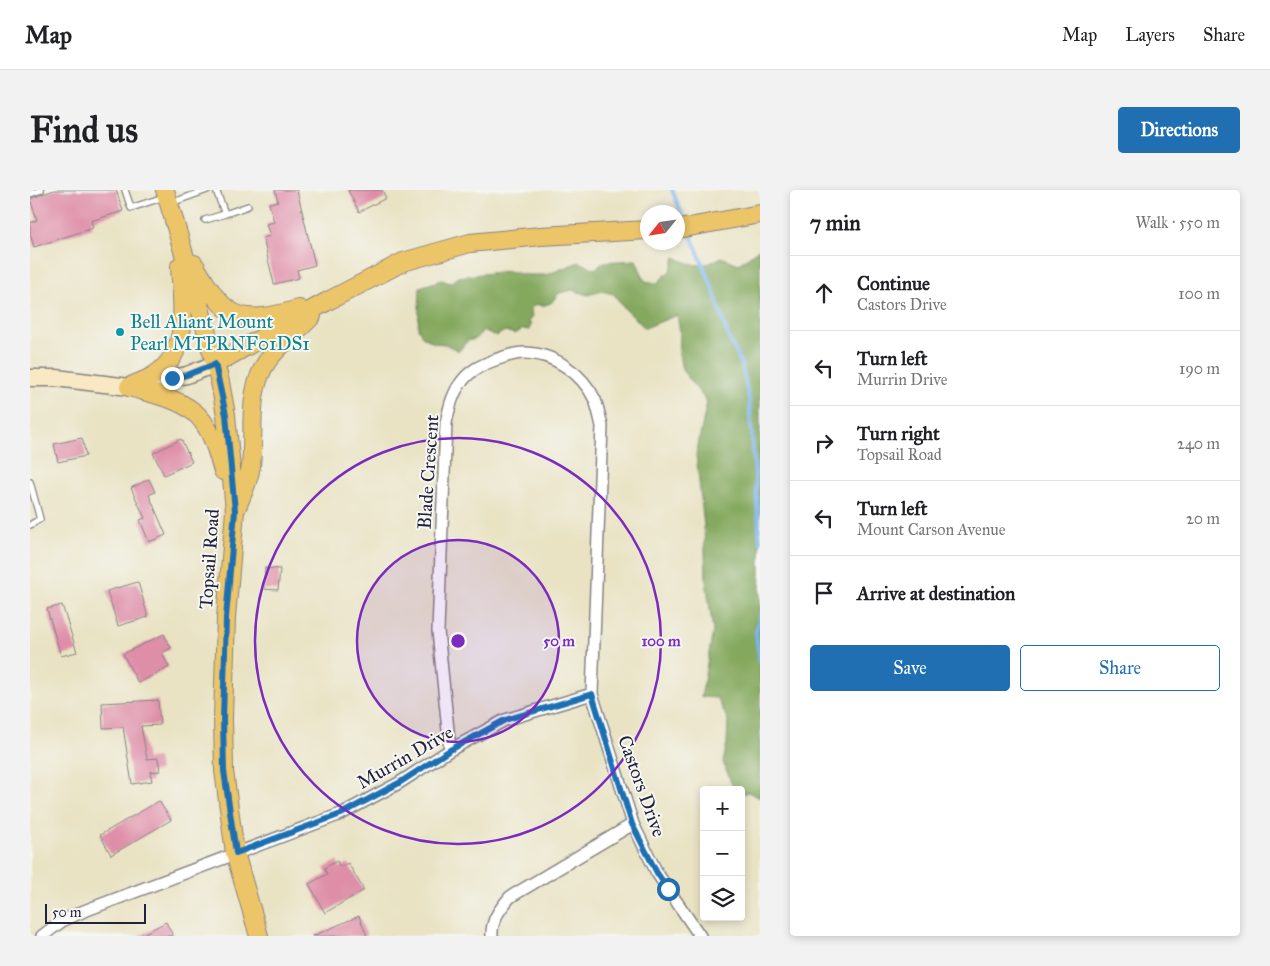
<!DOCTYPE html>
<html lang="en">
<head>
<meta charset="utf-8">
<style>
  body { margin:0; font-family:"IM FELL Great Primer",serif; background:#f2f2f2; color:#202124 }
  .controls { position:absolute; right:15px; bottom:15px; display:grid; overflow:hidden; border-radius:5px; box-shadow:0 2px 8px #0003 }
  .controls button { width:45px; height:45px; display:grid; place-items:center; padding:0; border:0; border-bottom:1px solid #e0e0e0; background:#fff; color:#202124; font:25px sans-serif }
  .compass { position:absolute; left:610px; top:15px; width:45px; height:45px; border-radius:50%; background:#fff; box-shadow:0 2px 8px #0003; rotate:240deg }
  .scale { position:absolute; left:15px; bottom:12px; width:101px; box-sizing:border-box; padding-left:5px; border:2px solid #22223b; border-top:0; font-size:14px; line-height:18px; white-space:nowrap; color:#22223b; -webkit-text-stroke:4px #f6f6f2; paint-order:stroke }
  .stop { position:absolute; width:15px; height:15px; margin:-11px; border:4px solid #1f6fb2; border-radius:50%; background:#fff }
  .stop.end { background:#1f6fb2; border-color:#fff; box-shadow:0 1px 5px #0008 }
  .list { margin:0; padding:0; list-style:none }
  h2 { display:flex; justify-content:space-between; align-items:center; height:65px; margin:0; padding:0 20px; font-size:21px }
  h2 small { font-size:16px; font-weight:400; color:#757577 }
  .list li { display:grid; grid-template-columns:32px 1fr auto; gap:15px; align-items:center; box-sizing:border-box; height:75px; padding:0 20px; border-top:1px solid #e0e0e0 }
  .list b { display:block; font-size:19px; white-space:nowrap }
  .list p { margin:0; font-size:16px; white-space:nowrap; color:#757577 }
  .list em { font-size:16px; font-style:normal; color:#757577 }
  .actions { display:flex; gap:10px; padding:15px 20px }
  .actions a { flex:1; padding:11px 0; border:1px solid #1f6fb2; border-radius:5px; text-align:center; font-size:18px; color:#1f6fb2 }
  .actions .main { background:#1f6fb2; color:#fff }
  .icon { flex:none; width:28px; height:28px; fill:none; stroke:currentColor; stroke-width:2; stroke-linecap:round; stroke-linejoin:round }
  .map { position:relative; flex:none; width:730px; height:746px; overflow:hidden; border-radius:5px }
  header { display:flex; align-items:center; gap:30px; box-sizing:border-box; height:70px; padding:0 25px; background:#fff; border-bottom:1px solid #e0e0e0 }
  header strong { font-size:24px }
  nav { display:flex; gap:28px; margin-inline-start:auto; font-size:18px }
  .intro { display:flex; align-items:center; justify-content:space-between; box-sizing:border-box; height:120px; padding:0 30px }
  h1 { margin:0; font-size:35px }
  .button { padding:12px 22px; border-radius:5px; background:#1f6fb2; color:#fff; font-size:18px; font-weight:700 }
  main { display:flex; gap:30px; padding:0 30px }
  aside { flex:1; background:#fff; border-radius:5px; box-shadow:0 2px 8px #0003 }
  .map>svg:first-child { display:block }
  .forest { fill:#84a85d; stroke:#53654c }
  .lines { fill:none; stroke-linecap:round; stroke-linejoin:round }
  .stream { stroke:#7eb5ed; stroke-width:4 }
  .building { fill:#df8ea8 }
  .service-casing { stroke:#868280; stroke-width:8 }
  .minor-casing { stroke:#868280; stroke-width:14 }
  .secondary-casing { stroke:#868280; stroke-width:19 }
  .primary-casing { stroke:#868280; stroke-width:20 }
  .service { stroke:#fff; stroke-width:5.5 }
  .minor { stroke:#fff; stroke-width:11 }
  .secondary { stroke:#f8e8c3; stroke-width:16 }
  .primary { stroke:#edc569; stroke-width:18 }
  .route { stroke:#1f6fb2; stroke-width:6 }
  .ring { fill:none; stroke:#7b2cbf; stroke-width:2.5 }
  .culture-dot { fill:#0f9aa8; stroke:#f6f6f2; stroke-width:2 }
  .labels { text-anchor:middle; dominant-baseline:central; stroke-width:4; stroke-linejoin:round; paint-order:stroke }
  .culture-label { font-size:19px; fill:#0d838f; stroke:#f6f6f2; text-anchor:start }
  .street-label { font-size:19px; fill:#22223b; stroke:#f6f6f2 }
  .centre { fill:#7b2cbf; stroke:#f6f6f2; stroke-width:2.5 }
  .ring-label { font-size:15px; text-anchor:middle; font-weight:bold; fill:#7b2cbf; stroke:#f6f6f2; stroke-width:4; stroke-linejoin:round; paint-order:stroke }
</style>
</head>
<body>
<header>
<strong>Map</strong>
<nav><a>Map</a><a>Layers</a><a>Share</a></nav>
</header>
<div class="intro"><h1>Find us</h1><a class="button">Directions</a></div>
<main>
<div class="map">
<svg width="730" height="746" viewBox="0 0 730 746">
  <rect width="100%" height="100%" fill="#f6f6f2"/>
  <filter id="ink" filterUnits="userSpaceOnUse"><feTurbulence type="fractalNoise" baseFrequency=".02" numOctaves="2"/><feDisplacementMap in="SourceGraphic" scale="10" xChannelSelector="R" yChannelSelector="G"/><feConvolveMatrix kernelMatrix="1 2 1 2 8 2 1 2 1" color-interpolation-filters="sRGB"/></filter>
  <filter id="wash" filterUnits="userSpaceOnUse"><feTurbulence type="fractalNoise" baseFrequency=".0096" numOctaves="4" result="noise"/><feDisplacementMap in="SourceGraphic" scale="20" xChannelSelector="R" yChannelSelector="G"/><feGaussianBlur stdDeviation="1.12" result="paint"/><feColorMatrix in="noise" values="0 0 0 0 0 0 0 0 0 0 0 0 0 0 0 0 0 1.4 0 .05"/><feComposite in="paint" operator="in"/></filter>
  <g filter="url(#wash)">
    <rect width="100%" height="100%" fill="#e9e3c4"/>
    <path class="forest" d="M730 58V608L718 602 711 604V600H704L693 572 697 553 698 530 687 508 671 507 683 441 676 390 674 336 666 265 677 212 652 180 649 164 650 142 647 125 615 138 592 116 584 104 571 101 558 105 542 100 529 103 521 113 512 116 506 114 501 118 502 127 498 132 501 134 499 140 493 139 485 144 475 141 466 146 453 141 445 149 437 151 429 161 415 154 404 153 392 146 388 138 390 97 412 90 420 93 429 87 476 81 497 85H516L549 72 565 79 574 72 606 70 615 91 627 93 641 80 645 67C664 76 672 79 691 67L709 74Z"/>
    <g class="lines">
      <path class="stream" d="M642 0 655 32
        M660 43 683 99 698 146 711 173 719 208 730 352
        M730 426 726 443 730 472"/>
    </g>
    <g id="blocks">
      <path class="building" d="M24 0H86L93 21 61 31 63 38 4 57 0 44V33L7 30 0 9Z
        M245 0H267L285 75 267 80 269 88 244 94 233 48 240 46 236 34 244 32 239 13 248 11Z
        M318 0H352L356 8 329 22Z
        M52 248 56 266 28 272 24 254Z
        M151 249 162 272 134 285 123 263Z
        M119 289 125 302 119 305 136 345 119 352 110 330 115 328 101 298Z
        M235 378 250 379 248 400 234 399Z
        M108 392 118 427 88 436 77 401Z
        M32 415 47 462 31 466 17 419Z
        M134 444 141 458 132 463 139 477 108 493 93 464Z
        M128 510 130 535 111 536 117 569 128 568 130 581 120 582 122 591 102 594 93 537 73 538 72 513Z
        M129 611 141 630 81 665 70 645Z
        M307 671 310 677 318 673 334 700 295 723 279 694 297 684 294 678Z
        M329 726 337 746H283Z
        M136 732 143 746H109Z"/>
    </g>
  </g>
  <g filter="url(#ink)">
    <use href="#blocks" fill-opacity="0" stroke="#868280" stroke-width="1"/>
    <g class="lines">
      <defs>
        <path id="service" d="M95 0 101 18 134 7
          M186 0 195 24 218 16
          M0 4 11 0
          M141 13 177 0
          M175 30 195 24
          M0 292 10 329 0 335"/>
        <path id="minor" d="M420 560 408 441 416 233C419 219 422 205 430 194 439 181 451 175 465 170 474 167 484 163 494 163 524 163 553 184 565 210 568 218 570 228 572 236L562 504 603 634 627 683 670 746
          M12 746 32 731 54 721 311 624 369 593 420 560 475 530 562 504
          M462 746C461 730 470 719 480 707L603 634"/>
        <path id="secondary" d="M0 188H26L99 197 157 185 185 174"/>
        <path id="primary" d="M135 0 170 118 190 192 196 225 205 321 196 428 193 528 194 581 205 663 229 746
          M648 39 730 24
          M164 74C195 128 207 137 269 119
          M185 174 296 112 373 72 440 53 511 46 618 40
          M99 197C120 203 147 208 164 222 181 236 187 261 193 281
          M99 197C107 193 116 190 123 186 162 162 152 114 150 76
          M206 319C212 305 219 291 221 276 225 241 216 201 238 170 250 154 268 141 282 126"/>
      </defs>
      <use href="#service" class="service-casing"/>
      <use href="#minor" class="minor-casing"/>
      <use href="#secondary" class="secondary-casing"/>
      <use href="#primary" class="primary-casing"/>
      <use href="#service" class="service"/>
      <use href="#minor" class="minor"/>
      <use href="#secondary" class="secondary"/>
      <use href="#primary" class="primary"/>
    </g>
  </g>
  <g class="lines" filter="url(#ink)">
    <path class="route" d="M142 188 157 185 185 174 196 225 205 321 196 428 193 528 194 581 206 663 311 624 369 593 420 560 475 530 562 504 602 634 627 683 638 699"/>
  </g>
  <circle cx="428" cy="451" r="101" fill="#7b2cbf" fill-opacity=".12"/>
  <g class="ring">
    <circle cx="428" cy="451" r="101"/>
    <circle cx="428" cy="451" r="203"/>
  </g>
  <circle class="culture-dot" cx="90" cy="142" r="5"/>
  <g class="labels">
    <g class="culture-label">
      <text x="100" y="131">Bell Aliant Mount<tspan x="100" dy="22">Pearl MTPRNF01DS1</tspan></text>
    </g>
    <g class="street-label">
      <text transform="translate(398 282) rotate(-86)">Blade Crescent</text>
      <text transform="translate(179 369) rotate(-86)">Topsail Road</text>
      <text transform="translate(375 567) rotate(-30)">Murrin Drive</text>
      <text transform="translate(612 596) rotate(70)">Castors Drive</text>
    </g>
  </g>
  <circle cx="428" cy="451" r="8" class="centre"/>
  <g class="ring-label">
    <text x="529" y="456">50 m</text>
    <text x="631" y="456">100 m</text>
  </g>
</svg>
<div class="controls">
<button>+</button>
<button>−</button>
<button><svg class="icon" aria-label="layers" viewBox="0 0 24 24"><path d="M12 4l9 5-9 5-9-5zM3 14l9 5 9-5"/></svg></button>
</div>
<svg class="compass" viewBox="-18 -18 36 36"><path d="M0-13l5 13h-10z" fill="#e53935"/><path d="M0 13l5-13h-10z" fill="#757577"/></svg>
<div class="scale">50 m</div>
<div class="stop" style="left:638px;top:699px"></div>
<div class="stop end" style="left:142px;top:188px"></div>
</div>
<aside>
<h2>7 min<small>Walk · 550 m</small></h2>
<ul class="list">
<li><svg class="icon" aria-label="ahead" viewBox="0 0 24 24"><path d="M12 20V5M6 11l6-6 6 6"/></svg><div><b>Continue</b><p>Castors Drive</p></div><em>100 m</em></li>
<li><svg class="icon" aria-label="left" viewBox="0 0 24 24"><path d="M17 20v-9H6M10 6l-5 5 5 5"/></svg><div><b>Turn left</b><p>Murrin Drive</p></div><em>190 m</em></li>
<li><svg class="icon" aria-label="right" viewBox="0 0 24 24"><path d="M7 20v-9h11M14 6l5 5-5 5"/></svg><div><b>Turn right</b><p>Topsail Road</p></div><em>240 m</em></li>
<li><svg class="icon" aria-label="left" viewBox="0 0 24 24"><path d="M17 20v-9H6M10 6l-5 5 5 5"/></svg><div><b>Turn left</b><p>Mount Carson Avenue</p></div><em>20 m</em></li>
<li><svg class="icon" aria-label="arrive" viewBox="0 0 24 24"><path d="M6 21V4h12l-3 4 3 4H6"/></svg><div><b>Arrive at destination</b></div></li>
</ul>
<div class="actions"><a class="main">Save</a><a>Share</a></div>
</aside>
</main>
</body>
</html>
